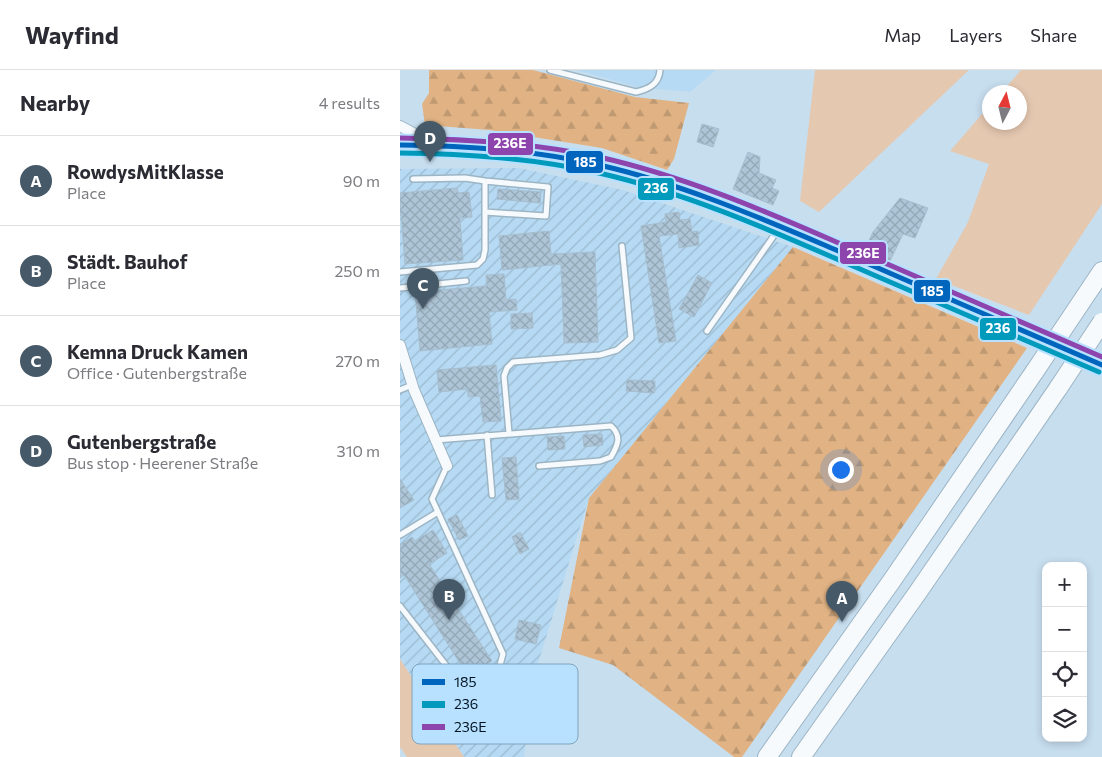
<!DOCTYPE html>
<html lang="en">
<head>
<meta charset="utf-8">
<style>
  body { margin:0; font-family:Commissioner,sans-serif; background:#f2f2f3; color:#2b2b33 }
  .controls { position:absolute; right:15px; bottom:15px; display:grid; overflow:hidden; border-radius:10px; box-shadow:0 2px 8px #0003 }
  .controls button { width:45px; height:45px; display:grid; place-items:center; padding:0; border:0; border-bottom:1px solid #e1e1e2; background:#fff; color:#2b2b33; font:25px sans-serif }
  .compass { position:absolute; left:582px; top:15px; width:45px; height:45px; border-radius:50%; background:#fff; box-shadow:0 2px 8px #0003; rotate:7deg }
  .you { position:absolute; left:440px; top:399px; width:18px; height:18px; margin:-12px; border:4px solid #fff; border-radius:50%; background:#1a73e8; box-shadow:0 0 0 8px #1a73e833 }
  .badge { display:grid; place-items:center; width:32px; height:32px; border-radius:50%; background:#465968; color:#fff; font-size:16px; font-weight:700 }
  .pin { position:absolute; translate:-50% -41px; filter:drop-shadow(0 1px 2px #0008) }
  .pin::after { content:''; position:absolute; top:26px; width:18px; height:15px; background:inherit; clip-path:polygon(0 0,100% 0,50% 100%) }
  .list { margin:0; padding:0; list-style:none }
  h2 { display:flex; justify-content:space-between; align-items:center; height:65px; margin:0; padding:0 20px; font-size:21px }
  h2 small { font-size:16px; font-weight:400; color:#7c7c81 }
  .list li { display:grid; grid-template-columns:32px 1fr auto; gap:15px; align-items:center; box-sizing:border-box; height:90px; padding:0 20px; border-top:1px solid #e1e1e2 }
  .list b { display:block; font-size:19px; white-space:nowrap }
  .list p { margin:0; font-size:16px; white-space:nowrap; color:#7c7c81 }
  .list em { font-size:16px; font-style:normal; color:#7c7c81 }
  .icon { flex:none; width:28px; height:28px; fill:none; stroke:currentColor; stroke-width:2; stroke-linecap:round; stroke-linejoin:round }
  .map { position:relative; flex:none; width:702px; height:687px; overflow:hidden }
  header { display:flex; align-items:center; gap:30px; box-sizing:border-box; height:70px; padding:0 25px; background:#fff; border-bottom:1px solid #e1e1e2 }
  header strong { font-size:24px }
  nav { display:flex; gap:28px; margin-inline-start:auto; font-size:18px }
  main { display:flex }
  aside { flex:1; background:#fff }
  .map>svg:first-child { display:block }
  .built { fill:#b6daf3 }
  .industrial { fill:url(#industrial-furrows) }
  .green { fill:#e5c8b0 }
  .forest { fill:url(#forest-firs) }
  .building { fill:url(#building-cross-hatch); stroke:#a6becf }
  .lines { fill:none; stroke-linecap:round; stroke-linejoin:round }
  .lane-casing { stroke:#9cb5c5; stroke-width:8 }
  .street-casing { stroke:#9cb5c5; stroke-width:12 }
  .secondary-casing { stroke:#9cb5c5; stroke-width:16 }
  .highway-casing { stroke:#9cb5c5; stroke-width:20 }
  .lane { stroke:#f7fafd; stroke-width:5 }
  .street { stroke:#f7fafd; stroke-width:10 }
  .secondary { stroke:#f7fafd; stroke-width:14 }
  .highway { stroke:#f7fafd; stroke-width:18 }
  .highway-bridge-casing { stroke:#9cb5c5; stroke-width:20; stroke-linecap:butt }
  .highway-bridge { stroke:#f7fafd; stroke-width:18 }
  .bus-1-casing { stroke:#b7e1ff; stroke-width:9 }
  .bus-2-casing { stroke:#b7e1ff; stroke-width:9 }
  .bus-3-casing { stroke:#b7e1ff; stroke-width:9 }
  .bus-1 { stroke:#0065bd; stroke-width:5 }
  .bus-2 { stroke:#009abc; stroke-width:5 }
  .bus-3 { stroke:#8e44ad; stroke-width:5 }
  .key { fill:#b7e1ff; stroke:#80a3bc; stroke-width:1 }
  .key-label { font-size:14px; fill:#00111f }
  .line-badge { stroke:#b7e1ff; stroke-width:2 }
  .badge-label { font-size:14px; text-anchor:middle; font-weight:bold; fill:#fff }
</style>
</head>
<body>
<header>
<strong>Wayfind</strong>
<nav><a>Map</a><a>Layers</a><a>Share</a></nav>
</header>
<main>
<aside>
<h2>Nearby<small>4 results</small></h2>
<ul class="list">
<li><span class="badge">A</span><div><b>RowdysMitKlasse</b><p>Place</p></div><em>90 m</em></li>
<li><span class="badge">B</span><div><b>Städt. Bauhof</b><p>Place</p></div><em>250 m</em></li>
<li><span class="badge">C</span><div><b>Kemna Druck Kamen</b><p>Office · Gutenbergstraße</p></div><em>270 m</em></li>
<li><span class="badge">D</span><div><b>Gutenbergstraße</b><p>Bus stop · Heerener Straße</p></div><em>310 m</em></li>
</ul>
</aside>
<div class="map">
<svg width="702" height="687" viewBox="0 0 702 687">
  <defs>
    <pattern id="industrial-furrows" width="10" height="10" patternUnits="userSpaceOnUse" patternTransform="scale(1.25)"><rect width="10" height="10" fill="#b6daf3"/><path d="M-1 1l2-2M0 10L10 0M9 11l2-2" fill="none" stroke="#9bbad0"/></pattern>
    <pattern id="forest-firs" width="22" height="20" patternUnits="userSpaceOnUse" patternTransform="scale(1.25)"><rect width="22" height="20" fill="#e1b384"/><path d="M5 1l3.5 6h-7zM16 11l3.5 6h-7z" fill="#bf9972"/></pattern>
    <pattern id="building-cross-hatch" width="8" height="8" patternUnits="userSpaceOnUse" patternTransform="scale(1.25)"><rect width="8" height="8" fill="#adc5d6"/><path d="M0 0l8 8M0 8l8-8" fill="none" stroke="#93a8b7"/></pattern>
  </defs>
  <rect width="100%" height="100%" fill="#c7deef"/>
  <path class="built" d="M176 0H316L290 22 237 17Z"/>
  <path class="industrial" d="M119 98 223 120 393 177 189 428 132 613 124 687H64L0 589V99Z"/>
  <path class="green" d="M415 0H569L419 142 400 131Z
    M621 0H702V134L629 245 536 209 568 152 589 94 550 81 589 36 590 52H620V22H602Z
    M0 589 64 687H7L0 677Z"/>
  <path class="forest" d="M29 0H133L235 27 289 33 274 89 267 100 202 78 89 60 25 55 22 34 29 23Z
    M393 177 627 278 342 687H334L213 595 159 578 189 428Z"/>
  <path class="building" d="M302 54 319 59 313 77 297 72Z
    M348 82 360 87 359 103 376 110 372 118 379 121 373 135 333 119Z
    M57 118 58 123 69 122 72 147 60 148 63 190 5 194 1 145H0V123Z
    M98 119 141 122 140 133 97 129Z
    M500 128 528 138 515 168 503 164 490 191 465 179 473 162Z
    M279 142 280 150 290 149 292 162 298 161 299 175 279 178 278 164 259 166 276 271 259 273 241 156 266 152 265 144Z
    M149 161 151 184 195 182 198 272 164 273 161 194 102 200 99 166Z
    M104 204 106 230 116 229 117 240 89 242 92 274 20 281 15 222 87 216 86 205Z
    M298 205 312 213 294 247 279 239Z
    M132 243 133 258 111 259V244Z
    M96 295 101 351 83 352 80 326 68 327V319L39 322 37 300Z
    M227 310 255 311V321L254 323 226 321Z
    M202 364 203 375 184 377 183 365Z
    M164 366 165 379 148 380 147 367Z
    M116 387 119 429 106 430 102 388Z
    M0 409 14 430 0 438Z
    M57 445 68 466 59 470 48 449Z
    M33 460 47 483 29 494 92 591 68 606 4 505 0 508V475L12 467 15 471Z
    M120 462 129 479 120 484 112 467Z
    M119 550 141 555 136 574 115 569Z"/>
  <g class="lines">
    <defs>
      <path id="lane" d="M150 0 236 22C249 19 259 14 260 0
        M85 111 148 117 146 146 85 142
        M0 202 77 195 83 189 85 180V111L65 108 13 109
        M0 218 66 211
        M307 261 380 157
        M0 320 12 315
        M109 363 104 306 107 298 113 292 200 285 217 280 231 268 222 176
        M87 365 92 425
        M36 370 211 356C222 366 218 375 211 387L200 391 139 396
        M0 465 38 442
        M0 536 59 612H75L100 595 103 584 32 429 47 396"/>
      <path id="street" d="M0 56 35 75
        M0 275 14 320 47 396"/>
      <path id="secondary" d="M0 75C67 76 134 80 199 95 262 109 323 133 382 157 489 202 595 249 702 295"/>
      <path id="highway" d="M692 216 702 201
        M367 687 493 509 635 301
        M401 687 518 522 659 317"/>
    </defs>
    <use href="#lane" class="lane-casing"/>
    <use href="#street" class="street-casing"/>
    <use href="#secondary" class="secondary-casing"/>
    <use href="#highway" class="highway-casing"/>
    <use href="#lane" class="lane"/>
    <use href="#street" class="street"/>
    <use href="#secondary" class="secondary"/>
    <use href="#highway" class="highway"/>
    <defs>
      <path id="highway-bridge" d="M635 301 692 216
        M659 317 702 252"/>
    </defs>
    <use href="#highway-bridge" class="highway-bridge-casing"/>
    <use href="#highway-bridge" class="highway-bridge"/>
    <defs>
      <path id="bus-1" d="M0 75C67 76 134 80 199 95 283 114 363 149 441 182 528 219 615 257 702 295"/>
      <path id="bus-2" d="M0 83C67 84 133 88 199 103 282 122 361 156 439 190 526 227 612 265 699 302"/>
      <path id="bus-3" d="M0 68C67 69 134 73 199 87 283 106 363 140 441 174 528 211 615 249 702 287"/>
    </defs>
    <use href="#bus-1" class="bus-1-casing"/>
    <use href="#bus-2" class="bus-2-casing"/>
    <use href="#bus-3" class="bus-3-casing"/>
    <use href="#bus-1" class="bus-1"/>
    <use href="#bus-2" class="bus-2"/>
    <use href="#bus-3" class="bus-3"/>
  </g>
  <rect x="12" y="594" width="166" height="80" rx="8" class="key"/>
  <rect x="22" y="609" width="23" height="6" fill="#0065bd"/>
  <rect x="22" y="631" width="23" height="7" fill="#009abc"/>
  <rect x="22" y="654" width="23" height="6" fill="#8e44ad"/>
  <g class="key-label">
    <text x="54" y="617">185</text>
    <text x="54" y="639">236</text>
    <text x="54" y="662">236E</text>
  </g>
  <g class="line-badge">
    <rect x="87" y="62" width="47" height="24" rx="5" fill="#8e44ad"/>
    <rect x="165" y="80" width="39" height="24" rx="5" fill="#0065bd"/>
    <rect x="237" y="107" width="38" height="24" rx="5" fill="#009abc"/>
    <rect x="439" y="171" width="48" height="24" rx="5" fill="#8e44ad"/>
    <rect x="513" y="209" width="38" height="24" rx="5" fill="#0065bd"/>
    <rect x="579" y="247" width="38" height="24" rx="5" fill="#009abc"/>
  </g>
  <g class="badge-label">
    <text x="110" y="78">236E</text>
    <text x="185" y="97">185</text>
    <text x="256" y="123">236</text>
    <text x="463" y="188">236E</text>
    <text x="532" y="226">185</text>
    <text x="598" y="263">236</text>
  </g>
</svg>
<div class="controls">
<button>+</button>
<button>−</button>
<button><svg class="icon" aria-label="locate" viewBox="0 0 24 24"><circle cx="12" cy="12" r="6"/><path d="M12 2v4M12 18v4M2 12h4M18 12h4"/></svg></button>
<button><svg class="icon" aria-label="layers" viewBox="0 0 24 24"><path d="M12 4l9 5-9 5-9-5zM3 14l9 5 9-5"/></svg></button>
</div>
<svg class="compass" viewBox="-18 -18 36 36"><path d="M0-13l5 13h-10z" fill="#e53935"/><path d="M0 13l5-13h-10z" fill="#7c7c81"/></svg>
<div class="you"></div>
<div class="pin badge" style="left:442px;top:552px">A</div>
<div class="pin badge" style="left:49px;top:550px">B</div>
<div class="pin badge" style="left:23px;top:239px">C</div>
<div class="pin badge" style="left:30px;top:92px">D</div>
</div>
</main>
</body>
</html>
